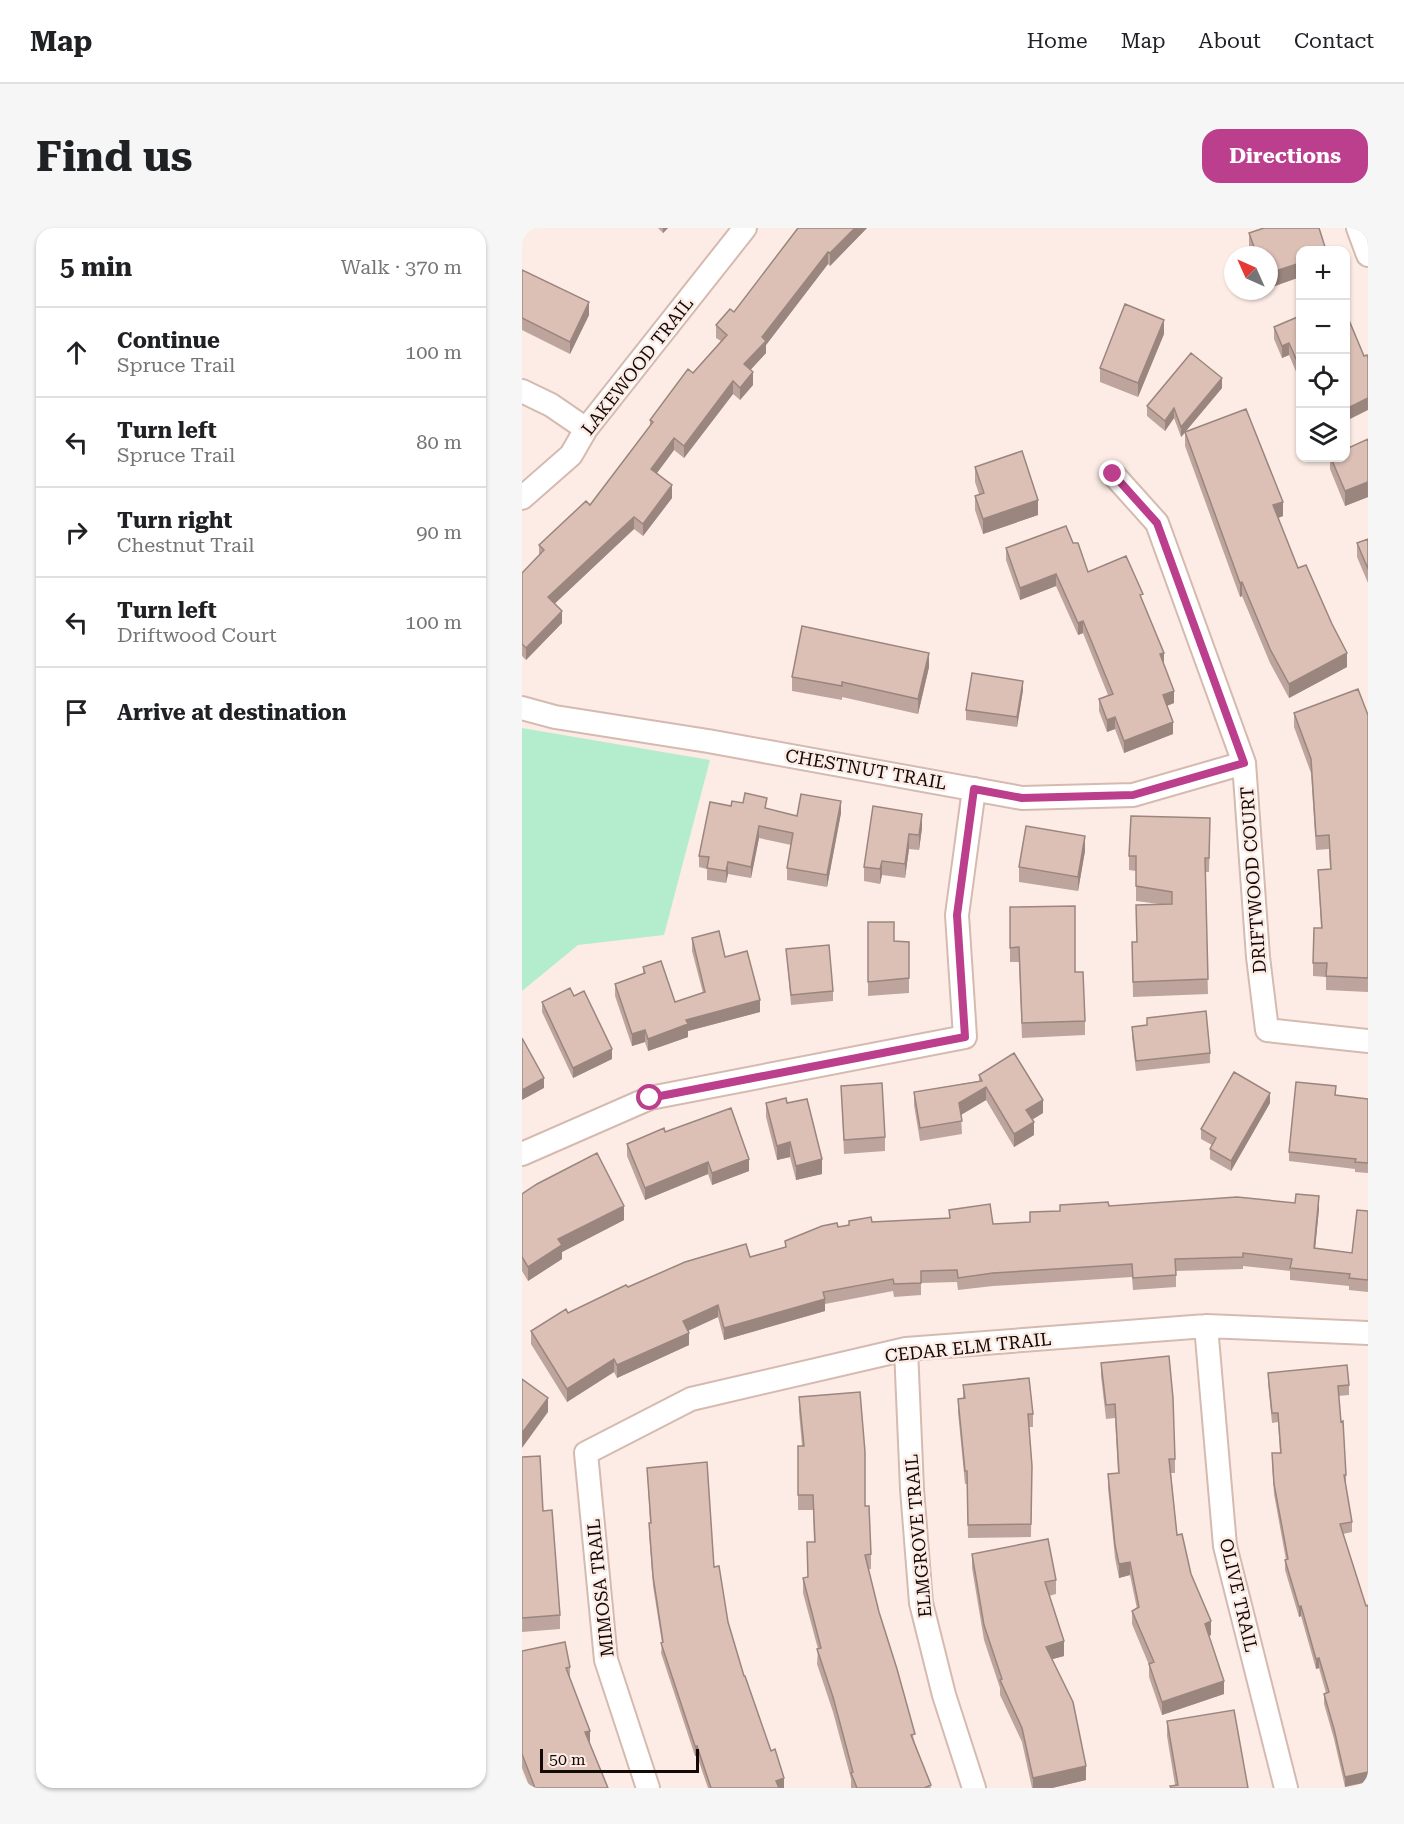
<!DOCTYPE html>
<html lang="en">
<head>
<meta charset="utf-8">
<style>
  body { margin:0; font-family:"Roboto Serif",serif; background:#f6f6f6; color:#202124 }
  .controls { position:absolute; right:18px; top:18px; display:grid; overflow:hidden; border-radius:12px; box-shadow:0 2px 4px #0004 }
  .controls button { width:54px; height:54px; display:grid; place-items:center; padding:0; border:0; border-bottom:2px solid #e0e0e0; background:#fff; color:#202124; font:30px sans-serif }
  .compass { position:absolute; left:702px; top:18px; width:54px; height:54px; border-radius:50%; background:#fff; box-shadow:0 2px 4px #0004; rotate:315deg }
  .scale { position:absolute; left:18px; bottom:15px; width:159px; box-sizing:border-box; padding-left:6px; border:3px solid #130a07; border-top:0; font-size:16px; line-height:21px; white-space:nowrap; color:#130a07; -webkit-text-stroke:4px #fdece5; paint-order:stroke }
  .stop { position:absolute; width:18px; height:18px; margin:-14px; border:4px solid #bc3f8d; border-radius:50%; background:#fff }
  .stop.end { background:#bc3f8d; border-color:#fff; box-shadow:0 2px 6px #0008 }
  .list { margin:0; padding:0; list-style:none }
  h2 { display:flex; justify-content:space-between; align-items:center; height:78px; margin:0; padding:0 24px; font-size:26px }
  h2 small { font-size:20px; font-weight:400; color:#757577 }
  .list li { display:grid; grid-template-columns:39px 1fr auto; gap:18px; align-items:center; box-sizing:border-box; height:90px; padding:0 24px; border-top:2px solid #e0e0e0 }
  .list b { display:block; font-size:22px; white-space:nowrap }
  .list p { margin:0; font-size:20px; white-space:nowrap; color:#757577 }
  .list em { font-size:20px; font-style:normal; color:#757577 }
  .icon { flex:none; width:33px; height:33px; fill:none; stroke:currentColor; stroke-width:2; stroke-linecap:round; stroke-linejoin:round }
  .map { position:relative; flex:none; width:846px; height:1560px; overflow:hidden; border-radius:18px }
  header { display:flex; align-items:center; gap:36px; box-sizing:border-box; height:84px; padding:0 30px; background:#fff; border-bottom:2px solid #e0e0e0 }
  header strong { font-size:28px }
  nav { display:flex; gap:33px; margin-inline-start:auto; font-size:21px }
  .intro { display:flex; align-items:center; justify-content:space-between; box-sizing:border-box; height:144px; padding:0 36px }
  h1 { margin:0; font-size:42px }
  .button { padding:15px 27px; border-radius:18px; background:#bc3f8d; color:#fff; font-size:21px; font-weight:700 }
  main { display:flex; gap:36px; padding:0 36px }
  aside { flex:1; background:#fff; border-radius:18px; box-shadow:0 2px 4px #0004 }
  .map>svg:first-child { display:block }
  .green { fill:#b3edce }
  .lines { fill:none; stroke-linecap:round; stroke-linejoin:round }
  .minor-casing { stroke:#d5bab0; stroke-width:26 }
  .minor { stroke:#fff; stroke-width:22 }
  .wall { fill:#bda59d }
  .shaded-wall { fill:#9a867f }
  .building { fill:#dcc0b6; stroke:#9a867f; stroke-width:1.5 }
  .route { stroke:#bc3f8d; stroke-width:8 }
  .labels { text-anchor:middle; dominant-baseline:central; stroke-width:5; stroke-linejoin:round; paint-order:stroke }
  .street-label { font-size:18px; fill:#130a07; stroke:#fdece5 }
</style>
</head>
<body>
<header>
<strong>Map</strong>
<nav><a>Home</a><a>Map</a><a>About</a><a>Contact</a></nav>
</header>
<div class="intro"><h1>Find us</h1><a class="button">Directions</a></div>
<main>
<aside>
<h2>5 min<small>Walk · 370 m</small></h2>
<ul class="list">
<li><svg class="icon" aria-label="ahead" viewBox="0 0 24 24"><path d="M12 20V5M6 11l6-6 6 6"/></svg><div><b>Continue</b><p>Spruce Trail</p></div><em>100 m</em></li>
<li><svg class="icon" aria-label="left" viewBox="0 0 24 24"><path d="M17 20v-9H6M10 6l-5 5 5 5"/></svg><div><b>Turn left</b><p>Spruce Trail</p></div><em>80 m</em></li>
<li><svg class="icon" aria-label="right" viewBox="0 0 24 24"><path d="M7 20v-9h11M14 6l5 5-5 5"/></svg><div><b>Turn right</b><p>Chestnut Trail</p></div><em>90 m</em></li>
<li><svg class="icon" aria-label="left" viewBox="0 0 24 24"><path d="M17 20v-9H6M10 6l-5 5 5 5"/></svg><div><b>Turn left</b><p>Driftwood Court</p></div><em>100 m</em></li>
<li><svg class="icon" aria-label="arrive" viewBox="0 0 24 24"><path d="M6 21V4h12l-3 4 3 4H6"/></svg><div><b>Arrive at destination</b></div></li>
</ul>
</aside>
<div class="map">
<svg width="846" height="1560" viewBox="0 0 846 1560">
  <rect width="100%" height="100%" fill="#fdece5"/>
  <path class="green" d="M0 500 188 532 142 707 56 717 0 763Z"/>
  <g class="lines">
    <defs>
      <path id="minor" d="M836 0 846 27
        M0 163 29 177 64 201
        M591 246 635 295 722 535 736 729 745 802 846 813
        M0 270 49 227 64 201 223 0
        M0 480 33 489 186 513 500 570 611 567 722 535
        M0 926 128 870 443 809 435 687 452 561
        M684 1098 703 1318 764 1560
        M384 1121 390 1261 399 1375 422 1467 452 1560
        M126 1560 84 1432 64 1225 169 1171 384 1121 684 1098 846 1105"/>
    </defs>
    <use href="#minor" class="minor-casing"/>
    <use href="#minor" class="minor"/>
  </g>
  <path class="wall" d="M136 0H146L141 5Z
    M276 0H345L308 38 306 36 244 117V125L228 142 231 157 218 172 211 166 162 230 152 222 135 245 150 270 121 308 112 301 32 376 40 395 4 432 0 428V345L17 328V317L68 277 128 198V192L199 113 194 110V97L212 84Z
    M727 5 778 22V49L747 60V27H730L727 20Z
    M0 42 67 87 48 126 0 102Z
    M778 88V153L767 127 760 130 752 111V99Z
    M642 106 616 169 578 154V140Z
    M700 160 664 203 761 288 756 290 776 340 825 439 767 470 748 435 720 368 718 369 663 218V205L659 209 652 190 643 203 625 188V178Z
    M846 211V269L823 278 808 241V230H824Z
    M453 239 516 287 461 306 453 282V268L457 266 453 254Z
    M846 311V355L835 329V315Z
    M551 315 566 344 621 375 642 436 652 475 645 478 651 506 602 525 593 501 585 504 577 483V471L586 467 561 405 556 407 534 358 498 372 484 332V320Z
    M407 439 396 486 320 469V472L270 463V449Z
    M501 462 495 499 444 492V482Z
    M772 485 846 487V764L804 762V749L791 748V735L799 700 796 642 808 641 807 621 794 622 789 545 772 499Z
    M209 578 245 581 275 588 319 585 305 659 265 652V640L269 617 237 610 229 650 206 646 204 655 185 652V641L177 639V628Z
    M351 578 400 600 397 622 387 621 383 650 360 647 358 656 342 653V639Z
    M688 605 687 644H683L686 766 611 769 610 714H615L637 676 614 673V643L607 642V628Z
    M563 623 556 663 497 654V639Z
    M488 679 553 744 563 793V807L500 810 497 734H488Z
    M346 694 372 713 387 714V765L346 768Z
    M170 710 203 729 238 784 166 803V809L126 823 123 814 110 818 93 768V756L121 746V739L153 774 181 765 170 723Z
    M264 721 311 763V773L269 777Z
    M20 774 90 831 51 850 20 784Z
    M625 790 688 825V835L614 843 610 809V799L625 797Z
    M457 847 521 885 510 892 512 907 492 919 464 872 439 887 440 906 398 913 392 877V864L457 853Z
    M319 858 363 909V923L322 926Z
    M814 868 846 871V945L833 944V941L767 933V924Z
    M244 875H265L300 946 274 952 268 929 255 932 244 889Z
    M748 875 709 943 688 931V921L690 917 679 911V901Z
    M143 904 227 943 190 957 186 946 123 972 105 928V916Z
    M0 966 102 992 40 1024V1031L6 1053 0 1043Z
    M587 978 797 981 793 1020 830 1025 846 983V1064L827 1062V1058L768 1052V1043L721 1038V1041L654 1043V1059L611 1062 610 1049 471 1058 436 1062 435 1054 399 1055V1067L372 1069 371 1063 303 1076V1083L202 1112 196 1089 166 1103 167 1117 95 1150 92 1144 45 1174 9 1116V1103L46 1085 106 1059 228 1029 263 1019V1013L316 999 350 994 427 990V982L471 996 508 994 538 983Z
    M579 1135 653 1231V1245H649L655 1307 669 1346 689 1407 687 1408 702 1466 640 1487 627 1449V1437L610 1396V1383L615 1381 608 1347 597 1350 593 1330 586 1260V1246L596 1245 593 1190 584 1191 579 1148Z
    M746 1145 827 1157V1167L816 1168 824 1247V1256L823 1257 830 1294V1304L821 1306 844 1378 823 1559 812 1511 802 1476V1466L804 1465 797 1440 794 1441 779 1388 777 1389 763 1342V1332H764L752 1266 750 1235V1225H758L756 1194 750 1195 746 1155Z
    M441 1157 511 1186V1199H507L510 1238 509 1309 446 1310 445 1256H443L436 1184V1171H441Z
    M277 1169 343 1278 349 1326V1341H346L357 1384 393 1515 409 1560H329V1551L311 1484 295 1436 296 1421 281 1365V1350L286 1349 285 1314H292L291 1282H276V1218H280L277 1184Z
    M0 1229 21 1283 38 1387V1401L0 1404Z
    M125 1240 192 1339 206 1394 222 1448 262 1560H186L175 1528H173L139 1425 140 1415 131 1358 127 1305V1295H128Z
    M450 1326 534 1352V1366L527 1368 542 1428 530 1431 564 1552 530 1560H510L500 1514 478 1467V1460L462 1412 450 1340Z
    M0 1423 48 1439V1451L68 1516 86 1560H8L0 1540Z
    M645 1493 726 1560 653 1557 645 1508Z"/>
  <path class="shaded-wall" d="M141 0H146L141 5Z
    M333 0H345L308 38V25Z
    M306 24V36L244 117V125L222 149V136L240 109Z
    M778 35V49L747 60V45Z
    M67 74V87L48 126V114Z
    M642 92V106L616 169V155Z
    M767 115V127L760 130V118Z
    M231 144V157L218 172V160Z
    M700 150V160L659 209V199Z
    M211 153V166L162 230V218Z
    M846 170V182L824 193V181Z
    M652 180V190L643 203V193Z
    M152 210V222L129 253V241Z
    M846 254V269L823 278V263Z
    M150 257V270L121 308V296Z
    M516 272V287L461 306V291Z
    M761 274V288L751 292V277Z
    M112 289V301L26 382V369Z
    M534 346V358L498 372V360Z
    M720 354V368L718 369V355Z
    M40 383V395L4 432V420Z
    M561 393V405L556 407V395Z
    M407 425V439L396 486V471Z
    M642 425V437L638 426Z
    M825 425V439L767 470V456Z
    M501 453V462L495 499V489Z
    M652 463V475L641 479V467Z
    M593 489V501L585 504V492Z
    M651 494V506L602 525V513Z
    M319 573V585L305 659V647Z
    M400 586V600L397 622V607Z
    M237 598V610L229 650V639Z
    M387 606V621L383 650V636Z
    M563 608V623L556 663V649Z
    M360 633V647L358 656V641Z
    M206 634V646L204 655V643Z
    M238 772V784L166 803V809L126 823V811L164 792Z
    M123 802V814L110 818V806Z
    M90 821V831L51 850V840Z
    M22 850V860L0 872V862Z
    M464 859V872L437 888V875Z
    M748 865V875L709 943V933Z
    M521 872V885L504 895V882Z
    M512 894V907L492 919V906Z
    M268 914V929L255 932V918Z
    M227 931V943L190 957V945Z
    M300 931V946L274 952V938Z
    M186 934V946L123 972V960Z
    M797 968V981L792 1032V1020Z
    M102 978V992L40 1024V1031L6 1053V1039L36 1011Z
    M303 1071V1083L202 1112V1100Z
    M196 1077V1089L161 1105V1093Z
    M167 1105V1117L95 1150V1137Z
    M92 1131V1144L45 1174V1161Z
    M26 1170V1184L0 1220V1205Z
    M608 1334V1347L597 1350V1336Z
    M779 1378V1388L777 1389V1379Z
    M689 1393V1407L683 1409V1396Z
    M542 1413V1428L524 1433V1419Z
    M797 1430V1440L794 1441V1431Z
    M702 1453V1466L640 1487V1474Z
    M68 1503V1516L63 1504Z
    M173 1518H175V1528H173Z
    M564 1538V1552L530 1560H511V1550Z
    M846 1544V1554L823 1559V1549Z
    M262 1550V1560H254V1553Z"/>
  <path class="building" d="M276 0H333L308 25 306 24 240 109 244 113 222 136 231 144 218 160 211 153 162 218 152 210 129 241 150 257 121 296 112 289 26 369 40 383 4 420 0 416V345L22 322 17 317 64 273 68 277 131 194 128 192 166 141 171 145 205 107 194 97 208 81 212 84Z
    M742 0H797L804 22H778V35L747 45V27H735L727 5Z
    M0 42 67 74 48 114 0 90Z
    M603 76 642 92 616 155 578 140Z
    M824 85 842 128 845 127 846 130V170L824 181Z
    M778 88V140L767 115 760 118 752 99Z
    M669 125 700 150 659 199 652 180 643 193 625 178Z
    M724 181 761 274 751 277 776 340 784 337 810 396 825 425 767 456 748 421 720 354 718 355 663 204Z
    M846 211V254L823 263 809 230H824V221Z
    M500 223 516 272 461 291 453 268 462 265 453 239Z
    M544 298 551 315H556L566 344 604 328 621 366 618 367 642 425 638 426 652 463 641 467 651 494 602 513 593 489 585 492 577 471 591 466 561 393 556 395 534 346 498 360 484 320Z
    M846 311V341L835 315Z
    M280 398 407 425 396 471 320 454V458L270 449Z
    M450 445 501 453 495 489 444 482Z
    M836 461 846 487V750L804 748 805 735H791L792 700H800L796 642 809 641 807 607 794 608 789 531 772 485Z
    M223 565 245 570 243 580 275 588 279 566 319 573 305 647 265 640 271 605 237 598 229 639 206 634 204 643 185 640 187 629 177 628 188 574 209 578 210 573 221 575Z
    M351 578 400 586 397 607 387 606 383 636 360 633 358 641 342 639Z
    M609 588 688 590 687 630H683L686 751 611 754 610 714H615L614 677 650 676V664L614 658V628H607Z
    M504 598 563 608 556 649 497 639Z
    M553 678V744H561L563 793 500 795 497 719 488 720V679Z
    M346 694H372V713L387 714V750L346 754Z
    M197 703 203 729 225 723 238 772 164 792 166 796 126 811 123 802 110 806 93 756 123 745 121 739 139 733 153 774 183 764 170 710Z
    M307 717 311 763 269 767 264 721Z
    M48 760 52 768 62 763 90 821 51 840 20 774Z
    M684 783 688 825 614 833 610 799 625 797V790Z
    M0 810 22 850 0 862Z
    M492 825 521 872 504 882 512 894 492 906 464 859 437 875 440 893 398 900 392 864 460 853 457 847Z
    M712 844 748 865 709 933 688 921 694 910 679 901Z
    M774 854 814 858 813 867 846 871V935L833 934 834 931 767 924Z
    M360 855 363 909 322 912 319 858Z
    M264 870 265 875 285 871 300 931 274 938 268 914 255 918 244 875Z
    M209 880 227 931 190 945 186 934 123 960 105 916 142 900 143 904Z
    M75 925 102 978 36 1011 40 1017 6 1039 0 1029V966L15 956Z
    M774 966 797 968 792 1020 830 1025 835 982 846 983V1052L827 1050 828 1046 768 1040 770 1031 721 1025V1029L653 1031 654 1047 611 1050 610 1036 471 1045 436 1050 435 1042 399 1043V1055L372 1056 371 1051 301 1064 303 1071 202 1100 196 1077 161 1093 167 1105 95 1137 92 1131 45 1161 9 1103 44 1081 46 1085 104 1057 106 1059 163 1034 224 1016 228 1029 264 1019 263 1013 300 998 315 995 316 999 327 997V993L349 989 350 994 428 990 427 982 468 976 471 996 508 994V984L538 983V977L586 974 587 978 715 969 773 975Z
    M647 1128 651 1170 653 1231H647L655 1307 660 1306 669 1346 689 1393 683 1396 702 1453 640 1474 627 1436 632 1434 610 1383 617 1379 608 1334 597 1336 593 1317 586 1246 597 1245 593 1176 584 1177 579 1135Z
    M825 1137 827 1157 816 1158 819 1194 821 1193 824 1247H822L830 1294 818 1296 844 1378 846 1377V1544L823 1549 812 1501 802 1466 807 1464 797 1430 794 1431 779 1378 777 1379 763 1332 766 1331 752 1256 750 1225H759L756 1185H750L746 1145Z
    M507 1150 511 1186H506L510 1238 509 1296 446 1297 445 1243H443L436 1171 443 1170 441 1157Z
    M0 1151 26 1170 0 1205Z
    M338 1164 343 1224V1278H347L349 1326 343 1327 357 1384 375 1441 393 1506 389 1507 409 1557 402 1560H335L329 1545 331 1544 311 1469 295 1421 299 1420 281 1350 286 1349 285 1314H293L291 1267H276V1218H282L277 1169Z
    M18 1228 21 1283 30 1282 38 1387 0 1390V1229Z
    M185 1234 192 1339 197 1338 206 1394 222 1448H223L249 1523 253 1521 262 1550 254 1553 257 1560H189L175 1518H173L139 1415 141 1414 131 1348 127 1295H129L125 1240Z
    M526 1311 534 1352 523 1354 542 1413 524 1419 551 1474 564 1538 511 1550 500 1500 478 1452 480 1451 462 1397 450 1326Z
    M43 1414 48 1439 44 1440 68 1503 63 1504 86 1560H13L0 1526V1423Z
    M712 1482 726 1560H649L648 1558 656 1557 645 1493Z"/>
  <g class="lines">
    <path class="route" d="M128 870 443 809 435 687 452 561 500 570 611 567 722 535 635 295 591 246"/>
  </g>
  <g class="labels">
    <g class="street-label">
      <text transform="translate(115 138) rotate(-52)">LAKEWOOD TRAIL</text>
      <text transform="translate(344 541) rotate(10)">CHESTNUT TRAIL</text>
      <text transform="translate(731 652) rotate(-94)">DRIFTWOOD COURT</text>
      <text transform="translate(446 1119) rotate(-6)">CEDAR ELM TRAIL</text>
      <text transform="translate(396 1308) rotate(-95)">ELMGROVE TRAIL</text>
      <text transform="translate(78 1360) rotate(-96)">MIMOSA TRAIL</text>
      <text transform="translate(717 1367) rotate(77)">OLIVE TRAIL</text>
    </g>
  </g>
</svg>
<div class="controls">
<button>+</button>
<button>−</button>
<button><svg class="icon" aria-label="locate" viewBox="0 0 24 24"><circle cx="12" cy="12" r="6"/><path d="M12 2v4M12 18v4M2 12h4M18 12h4"/></svg></button>
<button><svg class="icon" aria-label="layers" viewBox="0 0 24 24"><path d="M12 4l9 5-9 5-9-5zM3 14l9 5 9-5"/></svg></button>
</div>
<svg class="compass" viewBox="-18 -18 36 36"><path d="M0-13l5 13h-10z" fill="#e53935"/><path d="M0 13l5-13h-10z" fill="#757577"/></svg>
<div class="scale">50 m</div>
<div class="stop" style="left:128px;top:870px"></div>
<div class="stop end" style="left:591px;top:246px"></div>
</div>
</main>
</body>
</html>
